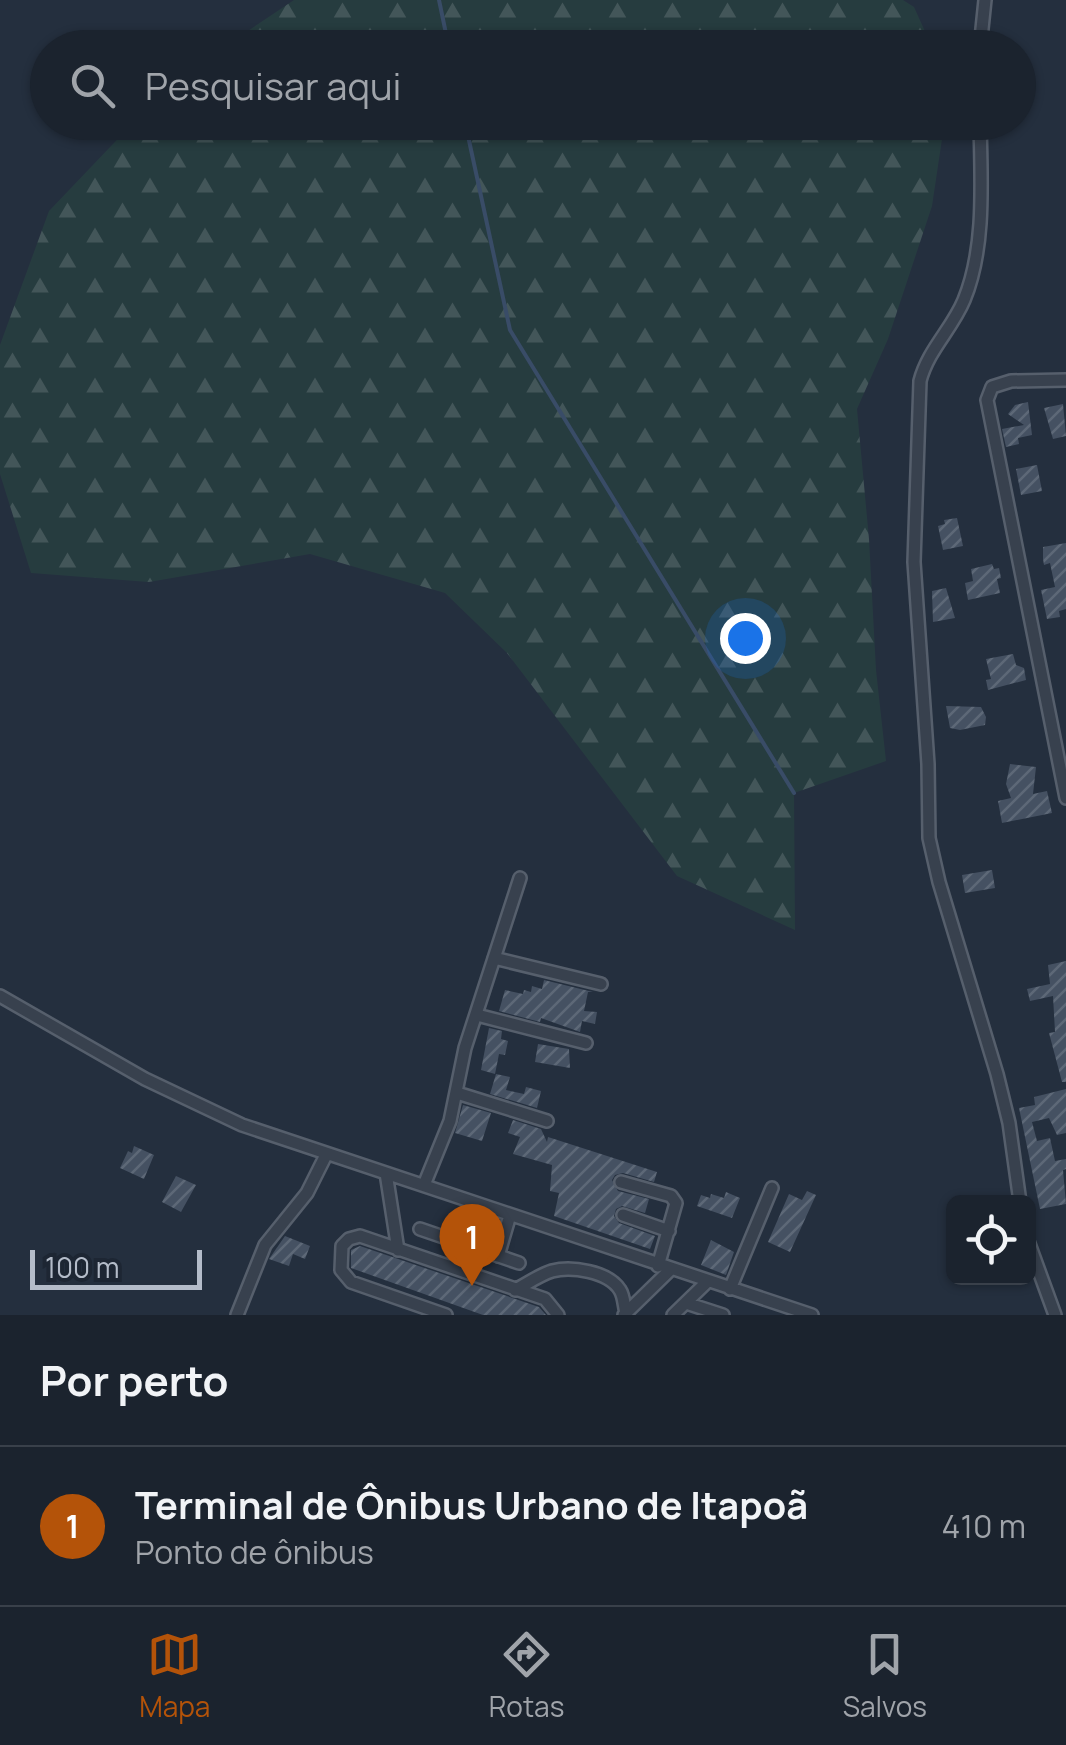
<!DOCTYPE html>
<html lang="pt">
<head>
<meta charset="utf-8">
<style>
  body { margin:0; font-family:Manrope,sans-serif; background:#242b36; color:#f1f3f6 }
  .controls { position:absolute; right:30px; bottom:30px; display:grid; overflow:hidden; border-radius:15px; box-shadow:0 2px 8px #0004 }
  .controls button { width:90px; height:90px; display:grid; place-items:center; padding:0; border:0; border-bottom:2px solid #39404a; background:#1b232e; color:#f1f3f6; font:50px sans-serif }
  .scale { position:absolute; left:30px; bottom:25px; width:172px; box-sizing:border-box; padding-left:10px; border:5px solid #b4bcc9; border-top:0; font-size:28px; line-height:35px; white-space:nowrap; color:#b4bcc9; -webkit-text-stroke:8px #1d2633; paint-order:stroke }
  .you { position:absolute; left:745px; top:638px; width:35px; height:35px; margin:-25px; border:8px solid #fff; border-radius:50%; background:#1a73e8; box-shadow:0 0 0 15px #1a73e833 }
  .badge { display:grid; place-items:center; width:65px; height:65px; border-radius:50%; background:#b45309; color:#fff; font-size:32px; font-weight:700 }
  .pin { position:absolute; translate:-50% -82px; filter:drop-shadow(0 2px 5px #0008) }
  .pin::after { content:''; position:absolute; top:52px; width:35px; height:30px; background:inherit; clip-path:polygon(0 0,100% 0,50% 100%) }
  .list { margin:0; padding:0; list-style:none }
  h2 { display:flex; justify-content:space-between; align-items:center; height:130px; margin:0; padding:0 40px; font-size:42px }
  h2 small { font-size:32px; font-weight:400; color:#a0a4aa }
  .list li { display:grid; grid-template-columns:65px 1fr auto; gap:30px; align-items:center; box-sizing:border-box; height:160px; padding:0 40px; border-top:2px solid #39404a }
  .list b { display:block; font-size:38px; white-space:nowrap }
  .list p { margin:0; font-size:32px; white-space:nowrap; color:#a0a4aa }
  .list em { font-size:32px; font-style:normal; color:#a0a4aa }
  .icon { flex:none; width:55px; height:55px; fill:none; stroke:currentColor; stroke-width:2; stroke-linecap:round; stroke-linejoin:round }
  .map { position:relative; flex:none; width:1066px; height:1315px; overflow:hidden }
  .search { position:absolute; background:#1b232e; box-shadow:0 2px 8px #0004; left:30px; right:30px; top:30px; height:110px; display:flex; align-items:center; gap:25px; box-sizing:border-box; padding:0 35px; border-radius:55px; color:#a0a4aa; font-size:38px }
  .sheet { height:290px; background:#1b232e }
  nav { display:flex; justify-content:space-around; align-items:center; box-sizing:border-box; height:140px; border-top:2px solid #39404a; background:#1b232e; font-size:28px; color:#a0a4aa }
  nav a { display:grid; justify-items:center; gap:5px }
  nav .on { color:#b45309 }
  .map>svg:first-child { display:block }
  .forest { fill:url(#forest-firs) }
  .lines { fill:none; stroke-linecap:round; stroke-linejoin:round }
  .stream { stroke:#394c67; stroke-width:4 }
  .building { fill:url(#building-hatch) }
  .minor-casing { stroke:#565f6c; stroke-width:16 }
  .minor { stroke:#38414e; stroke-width:11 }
</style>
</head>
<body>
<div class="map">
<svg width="1066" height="1315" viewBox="0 0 1066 1315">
  <defs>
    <pattern id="forest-firs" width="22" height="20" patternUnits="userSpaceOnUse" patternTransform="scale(2.5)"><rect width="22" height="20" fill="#263c3f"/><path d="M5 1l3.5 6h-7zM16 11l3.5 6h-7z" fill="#435659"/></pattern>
    <pattern id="building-hatch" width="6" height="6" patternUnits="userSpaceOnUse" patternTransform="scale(2.5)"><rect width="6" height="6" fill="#455162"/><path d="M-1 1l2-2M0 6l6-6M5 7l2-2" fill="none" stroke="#5d6877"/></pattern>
  </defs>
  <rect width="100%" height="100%" fill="#242f3e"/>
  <path class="forest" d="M294 0H903L914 7 932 47H224Z
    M133 123H941L942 139 932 206 888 339 857 409 869 539 876 670 886 761 794 793 795 930 677 876 507 653 445 593 310 554 149 582 31 573 0 474V345L49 211Z"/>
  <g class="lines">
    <path class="stream" d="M439 0 449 48
      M465 122 510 330 794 793"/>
  </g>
  <path class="building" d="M1028 402 1032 435 1018 438 1019 444 1006 447 1002 429 1024 425 1008 414 1015 405Z
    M1063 404 1066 436 1053 439 1044 408Z
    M1037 465 1042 491 1021 495 1016 469Z
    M957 518 963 546 943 550 938 526 945 524 944 520Z
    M1066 543V609L1059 611 1060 617 1047 619 1041 590 1055 587 1050 563 1044 565 1043 559V547Z
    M992 564 994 569 999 568 1001 578 997 579 1000 593 968 600 965 583 973 581 971 569Z
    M946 588 955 618 933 622 932 591Z
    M1013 654 1016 665 1024 668 1026 680 988 690 986 680 991 679 986 659Z
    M946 706 981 707 986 717 985 725 960 730 950 728Z
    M1010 764 1036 767 1033 794 1047 791 1052 813 1002 823 998 801 1011 798 1006 784Z
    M992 870 995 888 965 893 962 875Z
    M1066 961V1082H1062L1049 1033 1055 1032 1053 996 1030 1001 1027 989 1050 984 1048 965Z
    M544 980 593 992H588L584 1011 597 1012 595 1024 582 1021 580 1032 541 1018 540 1022 499 1011 505 990 523 994 524 990 531 992 532 986 542 989Z
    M489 1028 502 1031 501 1039 508 1041 505 1055 499 1054 495 1074 481 1070Z
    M538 1044 569 1049 570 1068 535 1062Z
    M496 1074 510 1077 506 1090 524 1094 526 1087 541 1091 537 1108 490 1094Z
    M1066 1089V1133L1057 1135 1049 1118 1032 1122 1037 1141 1050 1138 1055 1161 1066 1159V1169L1063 1170 1066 1204 1040 1209 1019 1108 1035 1105 1034 1097Z
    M463 1105 491 1113 482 1141 455 1133Z
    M513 1120 541 1129 547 1142 548 1137 657 1172 654 1182 623 1173 615 1175 612 1180 618 1191 649 1199 645 1213 622 1206 616 1209 614 1216 619 1223 655 1236 650 1249 554 1216 559 1193 550 1191 552 1165 513 1154 520 1137 508 1133Z
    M134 1146 154 1155 144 1179 120 1168 128 1151 132 1153Z
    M176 1176 196 1185 181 1212 162 1202Z
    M807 1191 816 1195 790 1252 768 1242 789 1194 802 1200Z
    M726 1192 740 1198 732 1218 697 1206 701 1195 710 1198 711 1194 724 1198Z
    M285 1236 310 1246 305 1259 293 1254 289 1266 269 1259Z
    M711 1240 734 1252 726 1275 701 1265Z
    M360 1246 539 1307 546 1315H483L351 1268V1250Z"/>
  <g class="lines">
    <defs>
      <path id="minor" d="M980 48 985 0
        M980 122C981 179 986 247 964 300 952 329 928 350 920 381L914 562 928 764 929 838 939 882 997 1074 1009 1123 1020 1202
        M1066 380 1011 381 992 387 987 400 1066 798
        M494 958 601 984
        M0 996 145 1079 242 1125 812 1315
        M477 1015 586 1043
        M457 1093 547 1121
        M386 1173 398 1250
        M621 1182 671 1196 676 1203 658 1266
        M424 1185 450 1121 465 1048 520 878
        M623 1215 669 1231
        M420 1229 519 1263
        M1028 1241 1055 1315
        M498 1256 510 1215
        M730 1289 772 1188
        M515 1290C527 1284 539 1275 552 1271 571 1266 608 1271 620 1290 624 1296 624 1306 626 1313
        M686 1303 723 1315
        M237 1315 265 1245 307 1193 326 1155
        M446 1315 351 1282 341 1270 342 1246 349 1239 360 1236 545 1299 558 1315
        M624 1315 670 1270
        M673 1315 707 1282"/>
    </defs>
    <use href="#minor" class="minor-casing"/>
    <use href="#minor" class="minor"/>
  </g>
</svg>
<div class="controls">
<button><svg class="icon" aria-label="locate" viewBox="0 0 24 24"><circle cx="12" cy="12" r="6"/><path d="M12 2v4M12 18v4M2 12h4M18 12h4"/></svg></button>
</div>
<div class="scale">100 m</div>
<div class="you"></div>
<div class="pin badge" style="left:472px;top:1286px">1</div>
<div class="search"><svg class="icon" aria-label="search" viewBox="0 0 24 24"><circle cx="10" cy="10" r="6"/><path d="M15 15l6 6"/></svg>Pesquisar aqui</div>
</div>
<section class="sheet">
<h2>Por perto<small></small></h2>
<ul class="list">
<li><span class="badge">1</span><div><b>Terminal de Ônibus Urbano de Itapoã</b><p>Ponto de ônibus</p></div><em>410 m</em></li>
</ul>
</section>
<nav>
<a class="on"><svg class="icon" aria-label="map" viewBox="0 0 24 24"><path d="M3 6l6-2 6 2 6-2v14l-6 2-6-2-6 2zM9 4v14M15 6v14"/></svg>Mapa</a>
<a><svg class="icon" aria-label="directions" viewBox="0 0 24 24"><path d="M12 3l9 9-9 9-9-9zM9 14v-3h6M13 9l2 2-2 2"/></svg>Rotas</a>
<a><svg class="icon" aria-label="saved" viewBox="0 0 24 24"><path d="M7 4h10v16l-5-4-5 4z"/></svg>Salvos</a>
</nav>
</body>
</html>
